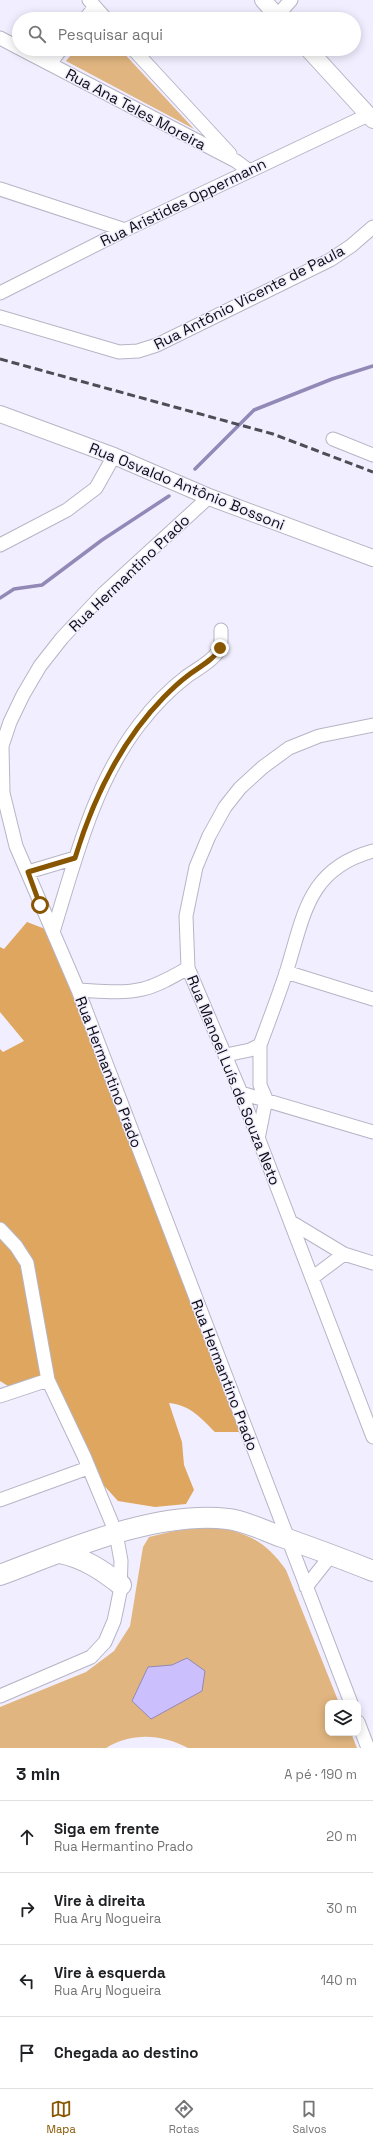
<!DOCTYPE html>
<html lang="pt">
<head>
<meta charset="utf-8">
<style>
  body { margin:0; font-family:"Space Grotesk",sans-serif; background:#f2f2f2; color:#202124 }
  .controls { position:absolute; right:12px; bottom:12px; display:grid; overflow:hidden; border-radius:8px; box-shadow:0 2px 10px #0003 }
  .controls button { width:36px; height:36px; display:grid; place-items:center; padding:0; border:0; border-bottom:1px solid #e0e0e0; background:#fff; color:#202124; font:20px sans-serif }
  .stop { position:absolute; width:12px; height:12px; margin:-9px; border:3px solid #885600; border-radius:50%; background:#fff }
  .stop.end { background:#885600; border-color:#fff; box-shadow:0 1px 4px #0008 }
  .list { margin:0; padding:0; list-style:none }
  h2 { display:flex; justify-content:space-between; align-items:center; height:52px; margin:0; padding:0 16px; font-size:17px }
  h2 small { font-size:13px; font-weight:400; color:#757577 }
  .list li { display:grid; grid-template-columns:26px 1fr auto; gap:12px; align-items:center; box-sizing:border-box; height:72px; padding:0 16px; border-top:1px solid #e0e0e0 }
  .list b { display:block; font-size:15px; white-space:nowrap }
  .list p { margin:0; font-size:13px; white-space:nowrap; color:#757577 }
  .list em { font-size:13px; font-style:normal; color:#757577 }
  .icon { flex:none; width:22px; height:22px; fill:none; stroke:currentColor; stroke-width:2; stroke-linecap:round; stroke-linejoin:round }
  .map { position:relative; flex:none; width:373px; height:1748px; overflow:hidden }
  .search { position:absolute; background:#fff; box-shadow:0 2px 10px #0003; left:12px; right:12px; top:12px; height:44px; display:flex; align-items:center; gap:10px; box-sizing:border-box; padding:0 14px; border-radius:22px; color:#757577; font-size:15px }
  .sheet { height:340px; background:#fff }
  nav { display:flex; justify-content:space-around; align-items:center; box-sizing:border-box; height:56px; border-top:1px solid #e0e0e0; background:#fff; font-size:11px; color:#757577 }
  nav a { display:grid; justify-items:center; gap:2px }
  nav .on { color:#885600 }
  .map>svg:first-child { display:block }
  .green { fill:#e0b580 }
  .forest { fill:#dea65f }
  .water { fill:#cbbffe; stroke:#9289b7 }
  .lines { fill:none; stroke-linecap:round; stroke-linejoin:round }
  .stream { stroke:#9289b7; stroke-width:3.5 }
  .minor-casing { stroke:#b7b5c5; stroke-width:15 }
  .tertiary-casing { stroke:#b7b5c5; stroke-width:18 }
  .primary-casing { stroke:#b7b5c5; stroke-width:22 }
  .minor { stroke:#fff; stroke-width:13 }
  .tertiary { stroke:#fff; stroke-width:16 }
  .primary { stroke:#fff; stroke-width:20 }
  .rail { stroke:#4e4c55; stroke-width:3; stroke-dasharray:8 4; stroke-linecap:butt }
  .route { stroke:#885600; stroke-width:5 }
  .labels { text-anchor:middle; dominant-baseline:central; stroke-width:3; stroke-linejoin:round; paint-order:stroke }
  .street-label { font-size:15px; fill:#0c0b10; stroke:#f1eeff }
</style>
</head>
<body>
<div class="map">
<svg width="373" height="1748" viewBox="0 0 373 1748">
  <rect width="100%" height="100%" fill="#f1eeff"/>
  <path class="green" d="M76 49H120L194 129 66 61Z
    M214 1526C248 1534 265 1540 286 1570L339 1703H328V1733H351L357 1748H188C162 1734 132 1732 106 1748H0V1707L86 1672 114 1651 130 1626 143 1547 149 1537 174 1531Z"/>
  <path class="forest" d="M27 922 53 932 246 1432H215C201 1418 190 1405 169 1403L182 1442 184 1465 194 1490 186 1504 155 1507 118 1501 88 1468 48 1380 16 1391 0 1381V1049L3 1052 24 1041 0 1012V947L4 949Z"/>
  <path class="water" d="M187 1658 205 1671 202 1691 151 1719 132 1701 148 1667 172 1665Z"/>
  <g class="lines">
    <path class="stream" d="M195 469 254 410 332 379 373 366
      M0 598 14 589 42 585 102 540 169 496"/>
    <defs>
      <path id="minor" d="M89 0 106 19
        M277 16 291 0
        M85 19 95 7
        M0 38 19 48
        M21 49 236 161 248 170
        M133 49 230 154
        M50 64 61 49
        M0 189 125 230
        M0 293 125 230 368 115
        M0 317 119 352 138 351 157 345 330 260 351 246 373 227
        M333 439 373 455
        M209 497 104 593 62 638 40 666 23 695 10 722 2 746 3 793 16 846 78 990 351 1703
        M0 545 67 510 96 488 114 456
        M373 725 319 736 289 748 263 767 240 788 225 807 209 836 196 867 186 916 188 968 241 1093 373 1437
        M28 872 75 858
        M53 932C75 861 93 785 139 725 152 708 169 690 186 677 195 670 210 663 217 653 222 647 221 637 221 630
        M286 972 373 999
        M78 990C99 991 122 994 143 989 159 985 174 976 188 968
        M226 1055 250 1050 260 1045C269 1021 278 997 286 973 304 916 307 869 373 851
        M241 1093 373 1132
        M258 1139 266 1099 260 1085V1045
        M291 1222 344 1254 373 1263
        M0 1229 16 1246 27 1263 48 1380 84 1456 116 1533 121 1561 120 1592 117 1607 114 1621 105 1642 91 1657 0 1696
        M312 1278 344 1254
        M0 1396 48 1380
        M0 1500 88 1468
        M306 1587 332 1554
        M358 1722 368 1748"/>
      <path id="tertiary" d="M263 0 280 19
        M308 49 373 120
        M0 414 114 456 209 497 373 558"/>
      <path id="primary" d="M60 1553C84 1558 102 1570 121 1585
        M0 1575C67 1550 156 1510 228 1519 246 1521 265 1531 282 1537 313 1548 343 1559 373 1571"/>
    </defs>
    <use href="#minor" class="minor-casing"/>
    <use href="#tertiary" class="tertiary-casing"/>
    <use href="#primary" class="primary-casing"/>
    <use href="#minor" class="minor"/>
    <use href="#tertiary" class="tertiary"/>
    <use href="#primary" class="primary"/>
    <path class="rail" d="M0 359 273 434 373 472"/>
  </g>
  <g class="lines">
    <path class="route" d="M40 905 28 872 75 858C93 799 120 742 164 697 171 690 178 683 186 677 197 668 214 660 220 648"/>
  </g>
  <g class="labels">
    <g class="street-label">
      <text transform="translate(136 109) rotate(28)">Rua Ana Teles Moreira</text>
      <text transform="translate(183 202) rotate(-26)">Rua Aristides Oppermann</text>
      <text transform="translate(249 297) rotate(-27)">Rua Antônio Vicente de Paula</text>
      <text transform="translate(187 486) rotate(22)">Rua Osvaldo Antônio Bossoni</text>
      <text transform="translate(129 573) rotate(-44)">Rua Hermantino Prado</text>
      <text transform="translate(109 1072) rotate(69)">Rua Hermantino Prado</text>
      <text transform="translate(234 1080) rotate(68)">Rua Manoel Luís de Souza Neto</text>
      <text transform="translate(225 1375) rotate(69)">Rua Hermantino Prado</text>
    </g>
  </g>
</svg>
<div class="controls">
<button><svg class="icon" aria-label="layers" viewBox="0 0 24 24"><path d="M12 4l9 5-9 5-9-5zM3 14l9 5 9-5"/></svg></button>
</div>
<div class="stop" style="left:40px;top:905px"></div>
<div class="stop end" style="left:220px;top:648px"></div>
<div class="search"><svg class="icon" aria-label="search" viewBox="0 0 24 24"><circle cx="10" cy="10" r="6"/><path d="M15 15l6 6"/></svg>Pesquisar aqui</div>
</div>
<section class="sheet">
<h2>3 min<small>A pé · 190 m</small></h2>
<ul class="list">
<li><svg class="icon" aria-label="ahead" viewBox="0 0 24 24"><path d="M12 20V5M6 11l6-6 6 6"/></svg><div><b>Siga em frente</b><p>Rua Hermantino Prado</p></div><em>20 m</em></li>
<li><svg class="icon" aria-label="right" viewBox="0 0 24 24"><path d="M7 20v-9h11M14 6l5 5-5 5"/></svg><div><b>Vire à direita</b><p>Rua Ary Nogueira</p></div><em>30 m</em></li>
<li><svg class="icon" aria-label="left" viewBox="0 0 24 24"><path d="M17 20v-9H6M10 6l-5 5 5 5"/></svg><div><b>Vire à esquerda</b><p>Rua Ary Nogueira</p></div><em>140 m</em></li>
<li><svg class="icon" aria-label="arrive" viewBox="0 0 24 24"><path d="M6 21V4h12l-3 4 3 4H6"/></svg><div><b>Chegada ao destino</b></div></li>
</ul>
</section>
<nav>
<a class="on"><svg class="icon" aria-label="map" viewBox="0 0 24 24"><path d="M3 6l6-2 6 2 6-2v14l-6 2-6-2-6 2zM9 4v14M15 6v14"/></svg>Mapa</a>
<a><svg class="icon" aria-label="directions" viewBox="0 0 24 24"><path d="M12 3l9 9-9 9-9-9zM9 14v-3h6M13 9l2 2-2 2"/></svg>Rotas</a>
<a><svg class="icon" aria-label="saved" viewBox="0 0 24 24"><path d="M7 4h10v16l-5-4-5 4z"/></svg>Salvos</a>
</nav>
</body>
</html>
